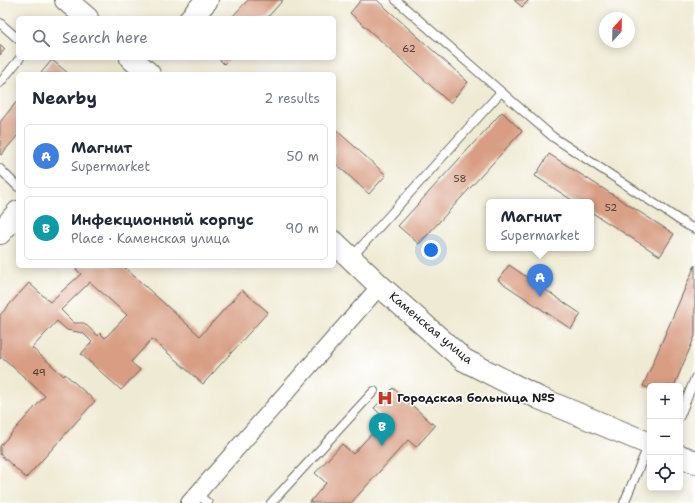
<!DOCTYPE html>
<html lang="en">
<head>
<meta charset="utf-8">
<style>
  body { margin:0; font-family:"Shantell Sans",sans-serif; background:#f2f2f3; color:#1f2937 }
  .controls { position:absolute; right:12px; bottom:12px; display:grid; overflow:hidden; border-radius:6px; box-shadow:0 2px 10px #0003 }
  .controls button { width:36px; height:36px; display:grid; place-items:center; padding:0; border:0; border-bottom:1px solid #e0e1e3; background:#fff; color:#1f2937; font:20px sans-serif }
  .compass { position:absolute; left:599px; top:12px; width:36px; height:36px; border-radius:50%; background:#fff; box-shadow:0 2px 10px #0003; rotate:22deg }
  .you { position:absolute; left:431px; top:250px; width:14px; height:14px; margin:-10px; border:3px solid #fff; border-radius:50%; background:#1a73e8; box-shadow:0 0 0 6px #1a73e833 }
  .badge { display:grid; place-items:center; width:26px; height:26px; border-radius:50%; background:#c8321e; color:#fff; font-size:13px; font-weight:700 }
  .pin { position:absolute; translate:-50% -33px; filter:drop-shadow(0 1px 2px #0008) }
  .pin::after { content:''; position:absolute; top:21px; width:14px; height:12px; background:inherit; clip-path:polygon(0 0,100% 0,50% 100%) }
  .popup { position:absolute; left:486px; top:199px; width:108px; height:52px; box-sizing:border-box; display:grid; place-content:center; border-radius:6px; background:#fff; filter:drop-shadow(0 1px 3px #0005); font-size:13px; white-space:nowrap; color:#747a83 }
  .popup b { font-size:15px; color:#1f2937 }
  .popup::after { content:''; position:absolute; left:50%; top:100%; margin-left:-8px; border:8px solid transparent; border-top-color:#fff }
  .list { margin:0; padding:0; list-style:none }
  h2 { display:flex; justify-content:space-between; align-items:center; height:52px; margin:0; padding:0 16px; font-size:17px }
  h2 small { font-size:13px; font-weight:400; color:#747a83 }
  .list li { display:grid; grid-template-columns:26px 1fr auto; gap:12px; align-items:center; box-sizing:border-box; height:64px; margin:0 8px 8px; padding:0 8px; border:1px solid #e0e1e3; border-radius:6px }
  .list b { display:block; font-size:15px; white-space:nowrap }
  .list p { margin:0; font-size:13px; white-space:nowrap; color:#747a83 }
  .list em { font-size:13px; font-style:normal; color:#747a83 }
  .icon { flex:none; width:22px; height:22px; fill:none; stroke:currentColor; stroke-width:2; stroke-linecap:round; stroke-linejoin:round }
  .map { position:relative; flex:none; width:695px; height:503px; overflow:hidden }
  .search { position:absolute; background:#fff; box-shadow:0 2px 10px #0003; left:16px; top:16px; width:320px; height:44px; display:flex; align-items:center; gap:10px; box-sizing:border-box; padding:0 14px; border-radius:6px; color:#747a83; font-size:15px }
  .panel { position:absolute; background:#fff; box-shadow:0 2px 10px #0003; left:16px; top:72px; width:320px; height:196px; border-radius:6px }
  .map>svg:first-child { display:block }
  .building { fill:#d89d82; fill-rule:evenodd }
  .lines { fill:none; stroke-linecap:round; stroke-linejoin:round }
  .lane-casing { stroke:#66645c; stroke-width:10 }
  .street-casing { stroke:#66645c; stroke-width:18 }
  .secondary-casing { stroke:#66645c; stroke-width:24 }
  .lane { stroke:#fff; stroke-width:8 }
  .street { stroke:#fff; stroke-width:16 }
  .secondary { stroke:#fff; stroke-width:22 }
  .labels { text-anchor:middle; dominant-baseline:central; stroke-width:3; stroke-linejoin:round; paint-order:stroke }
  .number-label { font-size:10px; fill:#4b3c36 }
  .street-label { font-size:12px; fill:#1c1c1c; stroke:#fff }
  .poi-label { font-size:12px; font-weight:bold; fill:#1c1c1c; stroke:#fff; text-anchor:start }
</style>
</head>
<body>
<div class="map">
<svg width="695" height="503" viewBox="0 0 695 503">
  <rect width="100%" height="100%" fill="#fff"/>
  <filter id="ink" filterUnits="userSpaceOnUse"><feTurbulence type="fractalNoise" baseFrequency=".025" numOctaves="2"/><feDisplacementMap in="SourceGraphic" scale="8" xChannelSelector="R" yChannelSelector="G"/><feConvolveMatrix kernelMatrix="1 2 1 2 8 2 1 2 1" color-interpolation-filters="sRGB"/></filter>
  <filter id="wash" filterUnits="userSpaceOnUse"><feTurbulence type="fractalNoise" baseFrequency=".012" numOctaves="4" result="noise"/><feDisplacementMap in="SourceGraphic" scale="16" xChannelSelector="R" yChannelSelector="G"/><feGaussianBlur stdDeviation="0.9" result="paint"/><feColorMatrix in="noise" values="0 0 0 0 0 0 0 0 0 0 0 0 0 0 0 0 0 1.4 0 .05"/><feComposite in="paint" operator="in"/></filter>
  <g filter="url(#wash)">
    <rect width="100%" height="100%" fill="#efead3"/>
    <g id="blocks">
      <path class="building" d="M248 0H283L267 18H231Z
        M361 0H377L468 82 450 103 350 13Z
        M514 0H529L522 7Z
        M0 44 5 49 0 55Z
        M218 58H230L224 64Z
        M52 60 69 74H40Z
        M18 100V135L1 155 0 154V122Z
        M502 112 522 131 419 244 398 226Z
        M334 128 386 175 369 194 334 162Z
        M549 154 674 234 660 256 591 212V202H575L535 176Z
        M509 265 581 314 571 329 498 280Z
        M695 265V336L674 386H650V389L643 386Z
        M78 266H124V267L200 336 242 290 268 312 203 384 152 339 131 362 140 370 121 390 81 354 92 342 83 333 67 330 57 321 32 348 64 376 65 374 95 401 26 478 0 454V446L45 396 2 357 0 359V315L29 283 50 302 81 274 76 269ZM90 282 127 315 105 338 100 333 98 336 84 323H74L61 310Z
        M393 388 435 426 416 447 408 440 351 503H309L326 483 315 473 342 444 353 454 385 419 374 408Z"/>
    </g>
  </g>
  <g filter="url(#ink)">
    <use href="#blocks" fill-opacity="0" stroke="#66645c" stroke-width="1"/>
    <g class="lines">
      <defs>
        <path id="lane" d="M396 0 553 137 687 225 695 229
          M0 23 18 39
          M0 83 20 58
          M0 169 18 187
          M351 258 501 92
          M680 416 695 378
          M197 494 208 503
          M271 503 374 391
          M624 503 649 444"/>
        <path id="street" d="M189 503 380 286"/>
        <path id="secondary" d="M66 0 87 18
          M191 18 207 0
          M131 58 149 74
          M0 233 18 212
          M334 242 380 286 464 360 539 398 650 444
          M680 456 695 462"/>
      </defs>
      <use href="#lane" class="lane-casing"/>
      <use href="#street" class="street-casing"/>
      <use href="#secondary" class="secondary-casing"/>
      <use href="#lane" class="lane"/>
      <use href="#street" class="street"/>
      <use href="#secondary" class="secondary"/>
    </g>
  </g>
  <defs>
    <symbol id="hospital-bare" viewBox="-9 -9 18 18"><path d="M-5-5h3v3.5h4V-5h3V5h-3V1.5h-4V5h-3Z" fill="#c8321e" stroke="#fff" stroke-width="2.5" paint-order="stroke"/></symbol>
  </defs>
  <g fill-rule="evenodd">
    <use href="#hospital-bare" x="374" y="387" width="22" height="22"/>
  </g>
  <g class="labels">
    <g class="number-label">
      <text x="409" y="48">62</text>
      <text x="460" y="178">58</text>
      <text x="611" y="207">52</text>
      <text x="39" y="372">49</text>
    </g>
    <g class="street-label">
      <text transform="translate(431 328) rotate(40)">Каменская улица</text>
    </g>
    <g class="poi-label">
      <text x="397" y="398">Городская больница №5</text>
    </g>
  </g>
</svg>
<div class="controls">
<button>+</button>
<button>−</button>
<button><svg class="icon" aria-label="locate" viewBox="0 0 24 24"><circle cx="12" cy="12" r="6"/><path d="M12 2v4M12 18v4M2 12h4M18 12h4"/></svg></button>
</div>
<svg class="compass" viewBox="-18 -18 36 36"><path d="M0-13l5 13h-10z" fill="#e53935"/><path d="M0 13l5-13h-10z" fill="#747a83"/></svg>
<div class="you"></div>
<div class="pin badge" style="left:540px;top:297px;background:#3f7fe0">A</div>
<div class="popup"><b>Магнит</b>Supermarket</div>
<div class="pin badge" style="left:382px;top:446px;background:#0f9aa8">B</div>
<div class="search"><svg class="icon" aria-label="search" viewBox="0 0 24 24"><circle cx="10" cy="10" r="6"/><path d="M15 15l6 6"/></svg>Search here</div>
<section class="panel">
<h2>Nearby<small>2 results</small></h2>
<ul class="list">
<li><span class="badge" style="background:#3f7fe0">A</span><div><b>Магнит</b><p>Supermarket</p></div><em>50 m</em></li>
<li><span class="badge" style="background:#0f9aa8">B</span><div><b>Инфекционный корпус</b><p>Place · Каменская улица</p></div><em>90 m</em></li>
</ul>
</section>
</div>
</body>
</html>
